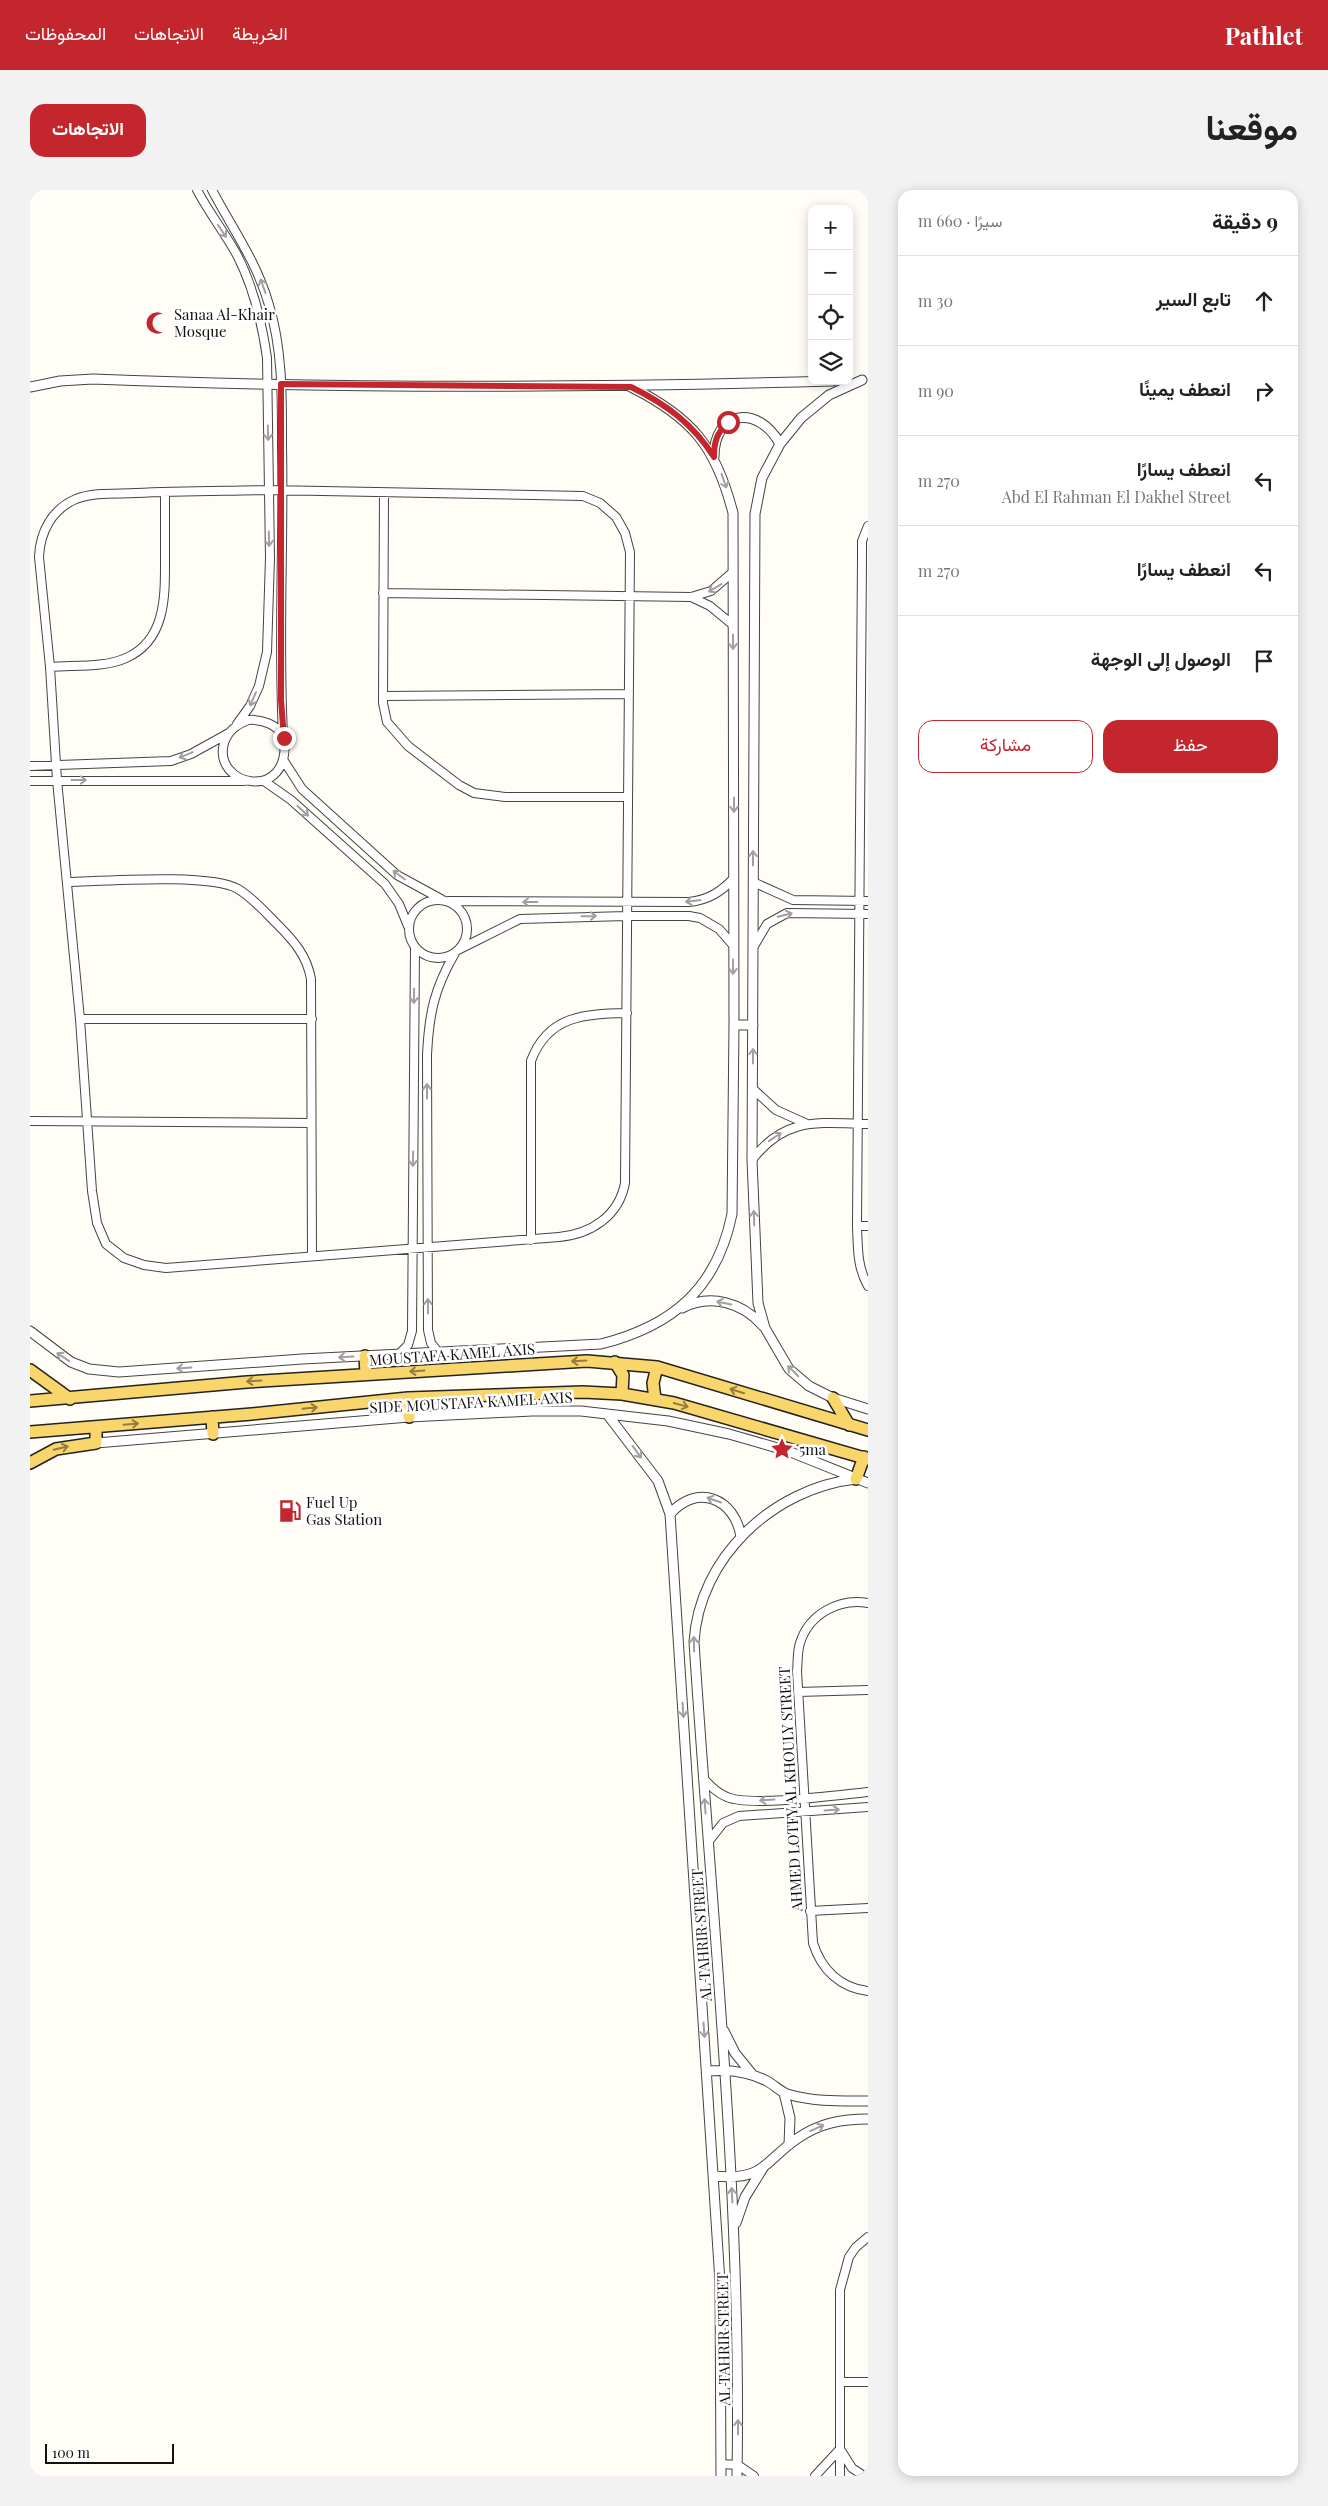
<!DOCTYPE html>
<html lang="ar">
<head>
<meta charset="utf-8">
<style>
  body { margin:0; font-family:"Playfair Display",Vazirmatn,serif; background:#f2f2f2; color:#222; direction:rtl }
  .controls { position:absolute; right:15px; top:15px; display:grid; overflow:hidden; border-radius:10px; box-shadow:0 2px 12px #0003 }
  .controls button { width:45px; height:45px; display:grid; place-items:center; padding:0; border:0; border-bottom:1px solid #e0e0e0; background:#fff; color:#222; font:25px sans-serif }
  .scale { position:absolute; left:15px; bottom:12px; width:129px; box-sizing:border-box; padding-left:5px; border:2px solid #111; border-top:0; font-size:14px; line-height:18px; white-space:nowrap; color:#111; -webkit-text-stroke:4px #fff; paint-order:stroke }
  .stop { position:absolute; width:15px; height:15px; margin:-11px; border:4px solid #c4262e; border-radius:50%; background:#fff }
  .stop.end { background:#c4262e; border-color:#fff; box-shadow:0 1px 5px #0008 }
  .list { margin:0; padding:0; list-style:none }
  h2 { display:flex; justify-content:space-between; align-items:center; height:65px; margin:0; padding:0 20px; font-size:21px }
  h2 small { font-size:16px; font-weight:400; color:#767676 }
  .list li { display:grid; grid-template-columns:32px 1fr auto; gap:15px; align-items:center; box-sizing:border-box; height:90px; padding:0 20px; border-top:1px solid #e0e0e0 }
  .list b { display:block; font-size:19px; white-space:nowrap }
  .list p { margin:0; font-size:16px; white-space:nowrap; color:#767676 }
  .list em { font-size:16px; font-style:normal; color:#767676 }
  .actions { display:flex; gap:10px; padding:15px 20px }
  .actions a { flex:1; padding:11px 0; border:1px solid #c4262e; border-radius:15px; text-align:center; font-size:18px; color:#c4262e }
  .actions .main { background:#c4262e; color:#fff }
  .icon { flex:none; width:28px; height:28px; fill:none; stroke:currentColor; stroke-width:2; stroke-linecap:round; stroke-linejoin:round }
  .map { position:relative; flex:none; width:838px; height:2286px; overflow:hidden; direction:ltr; border-radius:15px }
  header { display:flex; align-items:center; gap:30px; box-sizing:border-box; height:70px; padding:0 25px; background:#c4262e; color:#fff }
  header strong { font-size:24px }
  nav { display:flex; gap:28px; margin-inline-start:auto; font-size:18px }
  .intro { display:flex; align-items:center; justify-content:space-between; box-sizing:border-box; height:120px; padding:0 30px }
  h1 { margin:0; font-size:35px }
  .button { padding:12px 22px; border-radius:15px; background:#c4262e; color:#fff; font-size:18px; font-weight:700 }
  main { display:flex; gap:30px; padding:0 30px }
  aside { flex:1; background:#fff; border-radius:15px; box-shadow:0 2px 12px #0003 }
  .map>svg:first-child { display:block }
  .lines { fill:none; stroke-linecap:round; stroke-linejoin:round }
  .minor-casing { stroke:#444; stroke-width:10 }
  .tertiary-casing { stroke:#444; stroke-width:11 }
  .primary-casing { stroke:#222; stroke-width:14 }
  .minor { stroke:#fff; stroke-width:8 }
  .tertiary { stroke:#fff; stroke-width:9 }
  .primary { stroke:#f9d66b; stroke-width:11 }
  .oneway { stroke:#a0a0a0 }
  .oneway2 { stroke:#917d42 }
  .route { stroke:#c4262e; stroke-width:6 }
  .labels { text-anchor:middle; dominant-baseline:central; stroke-width:5; stroke-linejoin:round; paint-order:stroke }
  .poi-label { font-size:15px; fill:#111; stroke:#fff; text-anchor:start }
  .street-label { font-size:15px; fill:#111; stroke:#fff }
</style>
</head>
<body>
<header>
<strong>Pathlet</strong>
<nav><a>الخريطة</a><a>الاتجاهات</a><a>المحفوظات</a></nav>
</header>
<div class="intro"><h1>موقعنا</h1><a class="button">الاتجاهات</a></div>
<main>
<aside>
<h2>9 دقيقة<small>سيرًا · 660 m</small></h2>
<ul class="list">
<li><svg class="icon" aria-label="ahead" viewBox="0 0 24 24"><path d="M12 20V5M6 11l6-6 6 6"/></svg><div><b>تابع السير</b></div><em>30 m</em></li>
<li><svg class="icon" aria-label="right" viewBox="0 0 24 24"><path d="M7 20v-9h11M14 6l5 5-5 5"/></svg><div><b>انعطف يمينًا</b></div><em>90 m</em></li>
<li><svg class="icon" aria-label="left" viewBox="0 0 24 24"><path d="M17 20v-9H6M10 6l-5 5 5 5"/></svg><div><b>انعطف يسارًا</b><p>Abd El Rahman El Dakhel Street</p></div><em>270 m</em></li>
<li><svg class="icon" aria-label="left" viewBox="0 0 24 24"><path d="M17 20v-9H6M10 6l-5 5 5 5"/></svg><div><b>انعطف يسارًا</b></div><em>270 m</em></li>
<li><svg class="icon" aria-label="arrive" viewBox="0 0 24 24"><path d="M6 21V4h12l-3 4 3 4H6"/></svg><div><b>الوصول إلى الوجهة</b></div></li>
</ul>
<div class="actions"><a class="main">حفظ</a><a>مشاركة</a></div>
</aside>
<div class="map">
<svg width="838" height="2286" viewBox="0 0 838 2286">
  <rect width="100%" height="100%" fill="#fffdf5"/>
  <g class="lines">
    <defs>
      <path id="minor" d="M167 0C179 23 195 43 207 65 224 98 232 132 237 168L240 368 237 462 229 496 220 516 207 534
        M182 0C202 38 227 72 239 115 253 161 252 209 252 257 254 353 248 449 253 544
        M239 300 553 306 570 313 586 327 595 343 600 362 595 993C589 1026 561 1044 529 1047L136 1078 114 1075 94 1068 76 1054 67 1033 62 1001 50 829 27 590 20 477 9 367C10 342 22 319 46 309 64 302 86 304 106 303 150 301 195 301 239 300Z
        M354 303 353 513 357 532 378 556 429 595 444 603 475 607H596
        M838 336 832 351V367L827 1036C828 1058 827 1077 838 1096
        M353 403 661 407 681 401 703 382
        M661 407 680 416 703 435
        M20 477C44 475 74 478 96 468 137 450 135 404 135 367 135 346 135 324 135 302
        M353 506 597 504
        M218 530C231 529 248 534 254 548 262 613 182 597 194 553 198 541 206 535 218 530Z
        M254 571 272 599 367 685 411 709
        M0 576 141 571 161 564 199 543
        M0 591H214
        M234 591 261 610 355 694 369 714 378 736
        M38 692C73 691 182 683 208 699 223 708 236 723 248 735 264 751 277 766 281 789L282 1066
        M723 692 763 710 838 711
        M379 739a29 29 0 1 1 58 0a29 29 0 1 1-58 0Z
        M419 711 659 712C678 710 691 702 704 688
        M724 756 737 734 757 723 838 724
        M430 759 490 729 596 726H659L670 728 689 739 703 755
        M50 829H282
        M723 899 746 920 775 933
        M0 931 281 933
        M722 970C755 926 789 933 838 934
        M827 1036H838
        M501 1050V871C518 825 555 824 597 823
        M408 1162 401 1153 398 1140 397 865C399 824 404 799 425 763
        M369 1164 378 1155 382 1141 385 757
        M838 1413C809 1408 779 1424 770 1453 767 1462 768 1472 767 1481L783 1753C791 1779 810 1798 838 1801
        M768 1502 838 1500
        M673 1588C680 1596 687 1603 697 1607 720 1617 808 1605 838 1602
        M679 1651 693 1633 709 1626 838 1617
        M780 1721 838 1718
        M810 2192H838
        M691 2274 708 2275 724 2286
        M785 2286 810 2259 822 2278 834 2286
        M810 2286V2100L819 2067 826 2057 838 2047"/>
      <path id="tertiary" d="M832 190 799 205 771 228 750 254 732 288 725 324 722 970 728 1113 735 1138 759 1179 779 1196 803 1208 838 1219
        M0 197 30 191 63 189C310 199 557 198 803 191
        M684 267C684 220 728 214 750 254
        M704 835H723
        M652 1118C681 1103 713 1113 733 1136
        M0 1141 41 1172 59 1179 89 1182 272 1169 571 1154C643 1136 687 1098 702 1024L704 835 703 323C686 257 663 228 601 197
        M577 1224 628 1291 640 1324 690 2092 691 2286
        M66 1253 379 1227 502 1221H551L638 1231 699 1244 758 1261 838 1293
        M640 1324C667 1293 705 1308 711 1347
        M694 1841 705 1863 722 1884
        M677 1881C699 1879 718 1881 737 1891 744 1895 750 1901 757 1904 784 1912 810 1911 838 1911
        M754 1903 760 1928 759 1955
        M684 1986C735 1991 733 1972 768 1948 790 1933 812 1929 838 1929
        M706 2033 715 2007 733 1978
        M707 2286C712 2007 682 1730 664 1452 669 1368 743 1298 826 1289"/>
      <path id="primary" d="M335 1166 336 1184
        M585 1172 593 1185 592 1204
        M0 1180 40 1209
        M378 1208 379 1227
        M803 1208 819 1235
        M625 1209 623 1193 627 1177
        M0 1211 217 1192 557 1171 627 1177 838 1240
        M182 1227 183 1244
        M0 1242 222 1224 378 1208 553 1202 592 1204 644 1213 838 1269
        M0 1273 26 1259 66 1253V1237
        M826 1289 834 1267"/>
    </defs>
    <use href="#minor" class="minor-casing"/>
    <use href="#tertiary" class="tertiary-casing"/>
    <use href="#primary" class="primary-casing"/>
    <use href="#minor" class="minor"/>
    <use href="#tertiary" class="tertiary"/>
    <use href="#primary" class="primary"/>
  </g>
  <defs><path id="oneway-shaft" d="M-6 0H5M1.5-3L5.5 0L1.5 3" fill="none" stroke-width="1.6" stroke-linecap="round" stroke-linejoin="round" transform="scale(1.25)"/></defs>
  <g class="oneway">
    <use href="#oneway-shaft" transform="translate(192 41) rotate(56)"/>
    <use href="#oneway-shaft" transform="translate(233 96) rotate(-110)"/>
    <use href="#oneway-shaft" transform="translate(238 243) rotate(89)"/>
    <use href="#oneway-shaft" transform="translate(694 291) rotate(71)"/>
    <use href="#oneway-shaft" transform="translate(239 349) rotate(89)"/>
    <use href="#oneway-shaft" transform="translate(685 398) rotate(149)"/>
    <use href="#oneway-shaft" transform="translate(703 452) rotate(90)"/>
    <use href="#oneway-shaft" transform="translate(223 509) rotate(114)"/>
    <use href="#oneway-shaft" transform="translate(156 565) rotate(158)"/>
    <use href="#oneway-shaft" transform="translate(49 590)"/>
    <use href="#oneway-shaft" transform="translate(704 615) rotate(90)"/>
    <use href="#oneway-shaft" transform="translate(273 621) rotate(42)"/>
    <use href="#oneway-shaft" transform="translate(723 668) rotate(-90)"/>
    <use href="#oneway-shaft" transform="translate(369 685) rotate(-143)"/>
    <use href="#oneway-shaft" transform="translate(663 711) rotate(173)"/>
    <use href="#oneway-shaft" transform="translate(500 712) rotate(-180)"/>
    <use href="#oneway-shaft" transform="translate(755 725) rotate(-14)"/>
    <use href="#oneway-shaft" transform="translate(559 726) rotate(-1)"/>
    <use href="#oneway-shaft" transform="translate(703 777) rotate(90)"/>
    <use href="#oneway-shaft" transform="translate(384 806) rotate(91)"/>
    <use href="#oneway-shaft" transform="translate(723 866) rotate(-90)"/>
    <use href="#oneway-shaft" transform="translate(397 901) rotate(-90)"/>
    <use href="#oneway-shaft" transform="translate(745 947) rotate(-34)"/>
    <use href="#oneway-shaft" transform="translate(383 969) rotate(91)"/>
    <use href="#oneway-shaft" transform="translate(724 1028) rotate(-92)"/>
    <use href="#oneway-shaft" transform="translate(694 1113) rotate(-169)"/>
    <use href="#oneway-shaft" transform="translate(398 1116) rotate(-91)"/>
    <use href="#oneway-shaft" transform="translate(33 1167) rotate(-146)"/>
    <use href="#oneway-shaft" transform="translate(316 1167) rotate(177)"/>
    <use href="#oneway-shaft" transform="translate(154 1178) rotate(176)"/>
    <use href="#oneway-shaft" transform="translate(763 1181) rotate(-135)"/>
    <use href="#oneway-shaft" transform="translate(607 1262) rotate(54)"/>
    <use href="#oneway-shaft" transform="translate(684 1310) rotate(-161)"/>
    <use href="#oneway-shaft" transform="translate(664 1454) rotate(-91)"/>
    <use href="#oneway-shaft" transform="translate(653 1520) rotate(86)"/>
    <use href="#oneway-shaft" transform="translate(737 1610) rotate(176)"/>
    <use href="#oneway-shaft" transform="translate(675 1616) rotate(-94)"/>
    <use href="#oneway-shaft" transform="translate(802 1620) rotate(-4)"/>
    <use href="#oneway-shaft" transform="translate(674 1840) rotate(86)"/>
    <use href="#oneway-shaft" transform="translate(787 1938) rotate(-24)"/>
    <use href="#oneway-shaft" transform="translate(702 2005) rotate(-93)"/>
    <use href="#oneway-shaft" transform="translate(708 2237) rotate(-90)"/>
  </g>
  <g class="oneway2">
    <use href="#oneway-shaft" transform="translate(549 1171) rotate(177)"/>
    <use href="#oneway-shaft" transform="translate(387 1181) rotate(176)"/>
    <use href="#oneway-shaft" transform="translate(224 1191) rotate(176)"/>
    <use href="#oneway-shaft" transform="translate(707 1201) rotate(-163)"/>
    <use href="#oneway-shaft" transform="translate(651 1215) rotate(15)"/>
    <use href="#oneway-shaft" transform="translate(280 1218) rotate(-6)"/>
    <use href="#oneway-shaft" transform="translate(101 1234) rotate(-5)"/>
    <use href="#oneway-shaft" transform="translate(31 1258) rotate(-14)"/>
  </g>
  <g class="lines">
    <path class="route" d="M254 548 251 510V194L601 197C636 214 663 234 684 267 684 251 687 243 698 232"/>
  </g>
  <defs>
    <symbol id="mosque-bare" viewBox="-9 -9 18 18"><path d="M3.5-4.9A6 6 0 1 0 3.5 4.9A5 5 0 1 1 3.5-4.9Z" fill="#c4262e" stroke="#fff" stroke-width="2.5" paint-order="stroke"/></symbol>
    <symbol id="sight-bare" viewBox="-9 -9 18 18"><path d="M0-6L1.8-2.2L6-1.7L2.9 1.2L3.7 5.4L0 3.3L-3.7 5.4L-2.9 1.2L-6-1.7L-1.8-2.2Z" fill="#c4262e" stroke="#fff" stroke-width="2.5" paint-order="stroke"/></symbol>
    <symbol id="fuel-bare" viewBox="-9 -9 18 18"><path d="M-5.5-6h7V0h2V4h1.3V-2.5L3-4.5l.8-.8L6-3V5H2.5V1h-1V6h-7ZM-4.2-4.7v3.2H.2V-4.7Z" fill="#c4262e" stroke="#fff" stroke-width="2.5" paint-order="stroke"/></symbol>
  </defs>
  <g fill-rule="evenodd">
    <use href="#mosque-bare" x="111" y="117" width="32" height="32"/>
    <use href="#sight-bare" x="736" y="1243" width="32" height="32"/>
    <use href="#fuel-bare" x="244" y="1305" width="32" height="32"/>
  </g>
  <g class="labels">
    <g class="poi-label">
      <text x="144" y="124">Sanaa Al-Khair<tspan x="144" dy="17">Mosque</tspan></text>
      <text x="769" y="1259">5ma</text>
      <text x="276" y="1312">Fuel Up<tspan x="276" dy="17">Gas Station</tspan></text>
    </g>
    <g class="street-label">
      <text transform="translate(422 1164) rotate(-4)">MOUSTAFA KAMEL AXIS</text>
      <text transform="translate(441 1212) rotate(-3)">SIDE MOUSTAFA KAMEL AXIS</text>
      <text transform="translate(760 1599) rotate(-93)">AHMED LOTFY AL KHOULY STREET</text>
      <text transform="translate(671 1745) rotate(-94)">AL TAHRIR STREET</text>
      <text transform="translate(693 2149) rotate(-91)">AL TAHRIR STREET</text>
    </g>
  </g>
</svg>
<div class="controls">
<button>+</button>
<button>−</button>
<button><svg class="icon" aria-label="locate" viewBox="0 0 24 24"><circle cx="12" cy="12" r="6"/><path d="M12 2v4M12 18v4M2 12h4M18 12h4"/></svg></button>
<button><svg class="icon" aria-label="layers" viewBox="0 0 24 24"><path d="M12 4l9 5-9 5-9-5zM3 14l9 5 9-5"/></svg></button>
</div>
<div class="scale">100 m</div>
<div class="stop" style="left:698px;top:232px"></div>
<div class="stop end" style="left:254px;top:548px"></div>
</div>
</main>
</body>
</html>
